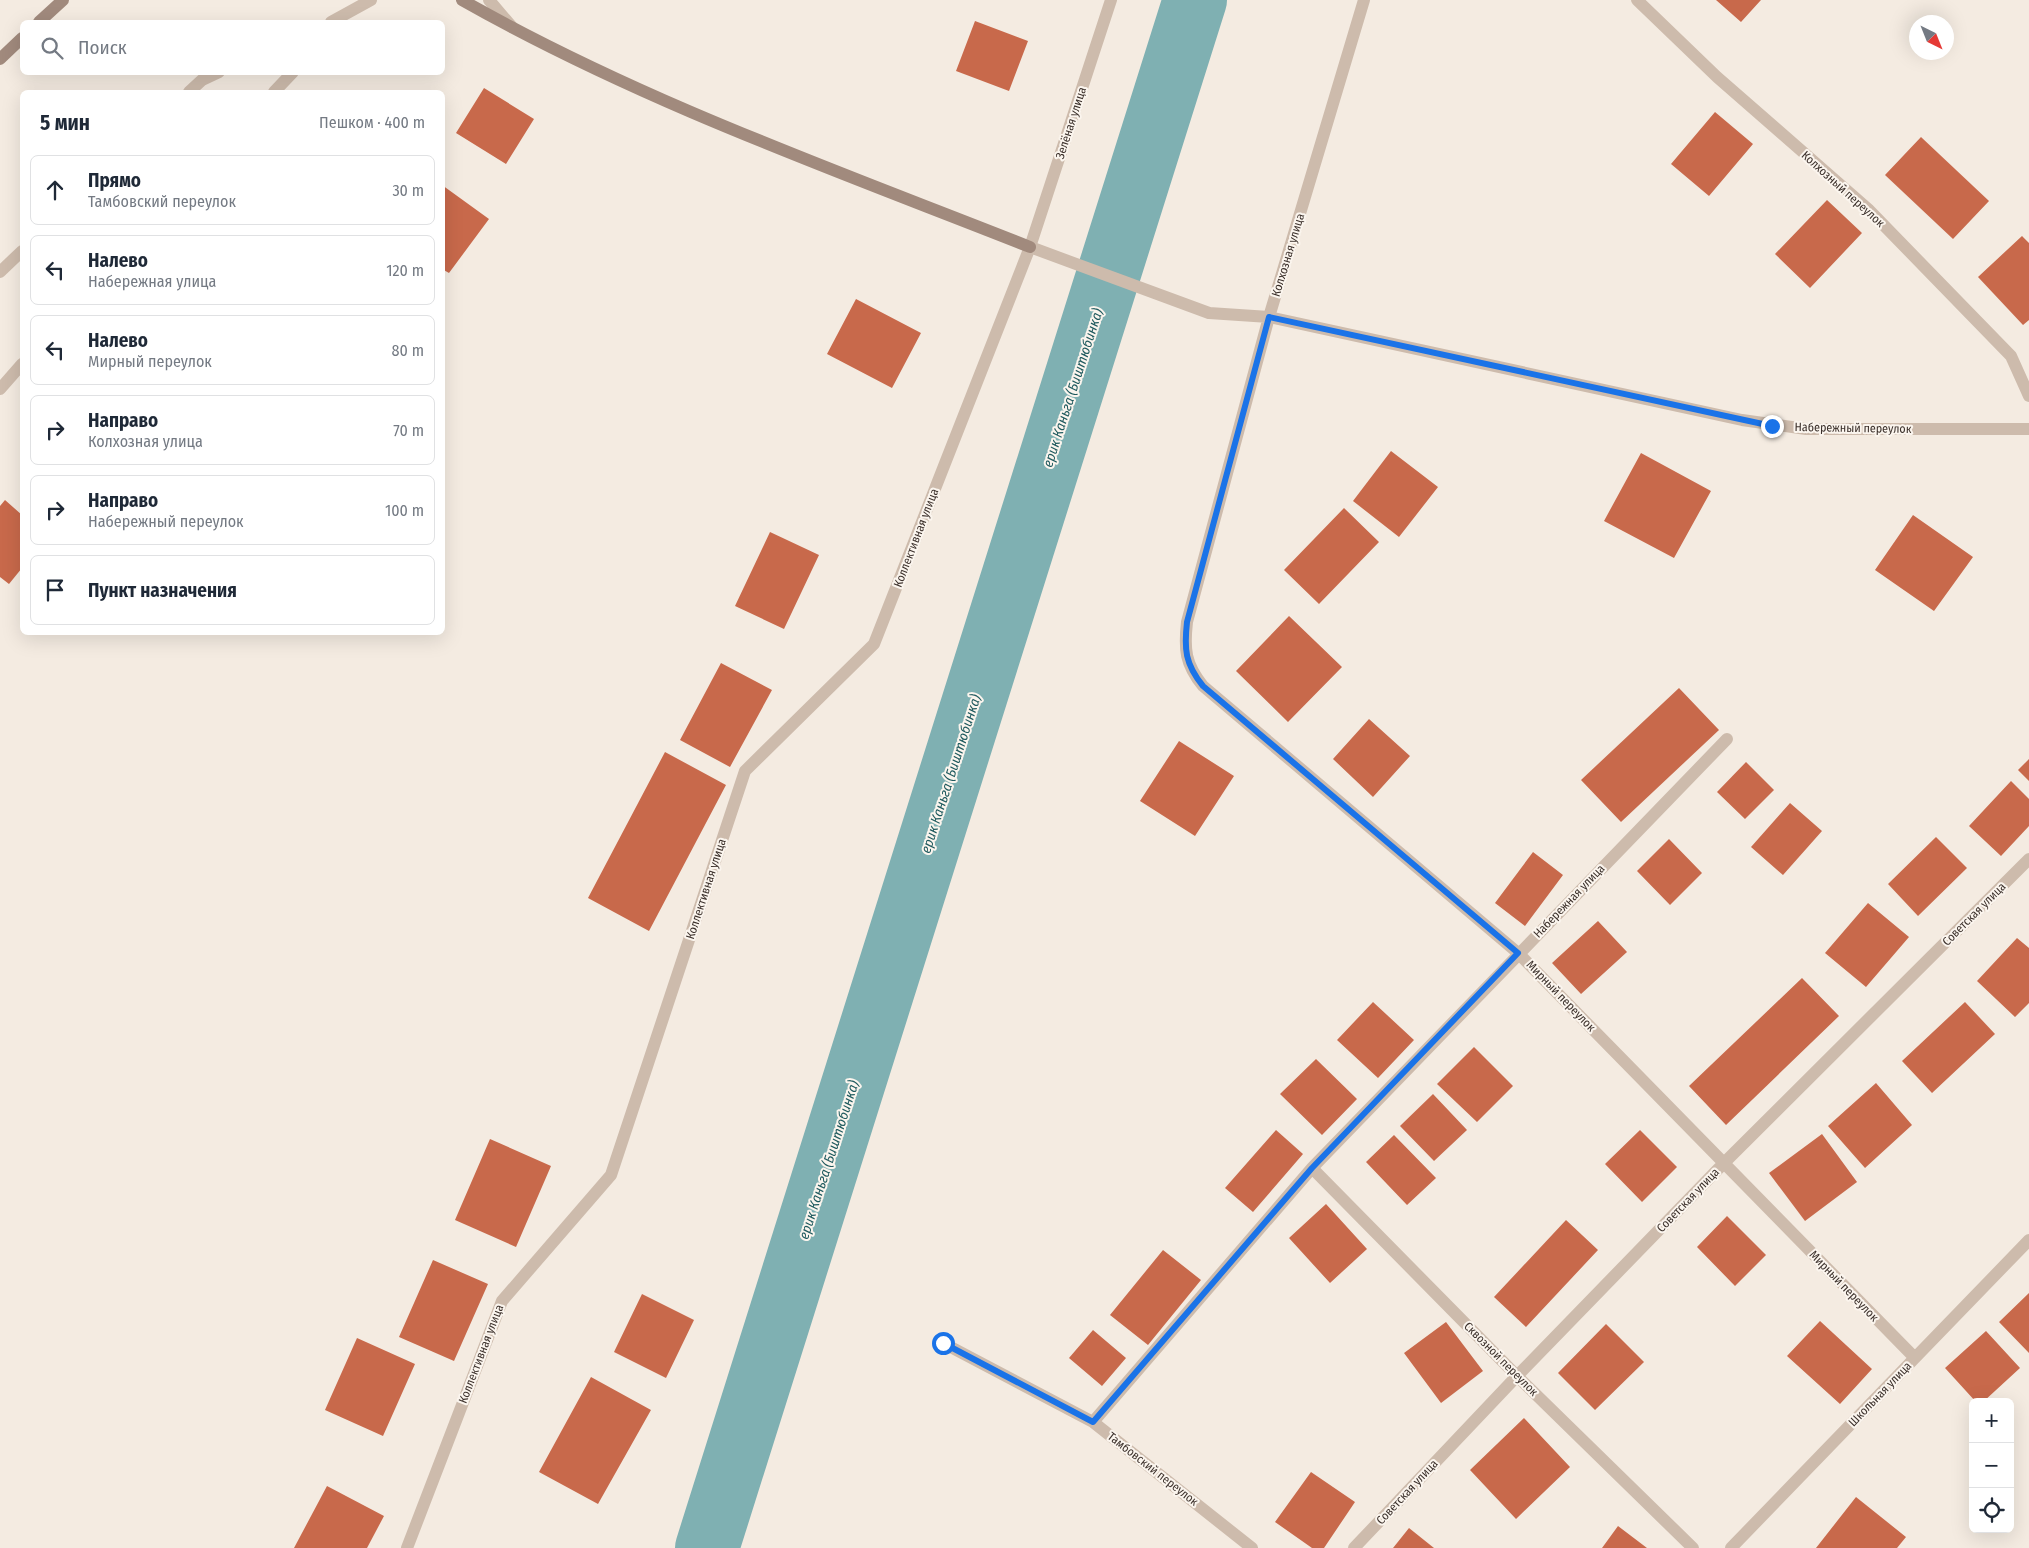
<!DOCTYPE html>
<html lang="ru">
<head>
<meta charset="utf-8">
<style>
  body { margin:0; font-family:"Fira Sans Condensed",sans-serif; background:#f6f6f7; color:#1f2937 }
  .controls { position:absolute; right:15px; bottom:15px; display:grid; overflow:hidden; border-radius:8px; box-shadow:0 5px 20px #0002 }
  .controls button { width:45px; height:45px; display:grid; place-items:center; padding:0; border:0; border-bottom:1px solid #e0e1e3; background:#fff; color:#1f2937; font:25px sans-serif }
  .compass { position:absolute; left:1909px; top:15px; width:45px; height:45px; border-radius:50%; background:#fff; box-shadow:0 5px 20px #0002; rotate:137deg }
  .stop { position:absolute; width:15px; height:15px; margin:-11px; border:4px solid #1a73e8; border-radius:50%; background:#fff }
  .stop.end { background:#1a73e8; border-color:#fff; box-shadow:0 1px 5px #0008 }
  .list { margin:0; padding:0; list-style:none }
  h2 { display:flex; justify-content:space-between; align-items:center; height:65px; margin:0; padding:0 20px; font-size:21px }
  h2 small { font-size:16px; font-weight:400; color:#747a83 }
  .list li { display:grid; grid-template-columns:32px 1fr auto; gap:15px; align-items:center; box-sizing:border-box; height:70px; margin:0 10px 10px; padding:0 10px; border:1px solid #e0e1e3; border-radius:8px }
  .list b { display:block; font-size:19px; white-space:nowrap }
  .list p { margin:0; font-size:16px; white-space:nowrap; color:#747a83 }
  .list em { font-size:16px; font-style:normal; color:#747a83 }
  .icon { flex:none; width:28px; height:28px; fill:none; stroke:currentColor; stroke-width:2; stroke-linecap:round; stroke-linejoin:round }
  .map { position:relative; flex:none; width:2029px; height:1548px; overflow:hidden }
  .search { position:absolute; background:#fff; box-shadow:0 5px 20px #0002; left:20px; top:20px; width:425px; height:55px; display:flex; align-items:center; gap:12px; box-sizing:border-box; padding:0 18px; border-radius:8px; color:#747a83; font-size:19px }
  .panel { position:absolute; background:#fff; box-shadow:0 5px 20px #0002; left:20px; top:90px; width:425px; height:545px; border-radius:8px }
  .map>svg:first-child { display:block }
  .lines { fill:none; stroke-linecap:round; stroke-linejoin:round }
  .river { stroke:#7fb0b2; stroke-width:64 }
  .building { fill:#c8694b }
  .lane { stroke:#cdbbac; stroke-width:12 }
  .street { stroke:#cdbbac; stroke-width:12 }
  .secondary { stroke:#a18a7d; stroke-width:12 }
  .route { stroke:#1a73e8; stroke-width:6 }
  .labels { text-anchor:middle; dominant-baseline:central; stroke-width:4; stroke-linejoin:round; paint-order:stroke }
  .street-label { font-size:12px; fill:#3b302b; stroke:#fbf5ee }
  .water-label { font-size:14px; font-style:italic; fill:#1f5a5e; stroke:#fbf5ee }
</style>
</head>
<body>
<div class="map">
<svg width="2029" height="1548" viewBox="0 0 2029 1548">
  <rect width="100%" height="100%" fill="#f4ebe1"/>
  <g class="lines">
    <path class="river" d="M707 1548 1195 0"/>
  </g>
  <path class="building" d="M1716 0H1761L1741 22Z
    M975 21 1028 41 1009 91 956 71Z
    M484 88 534 119 506 164 456 133Z
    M1715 112 1753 144 1709 196 1671 164Z
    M1921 137 1989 201 1953 239 1885 175Z
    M442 185 489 219 449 273 442 269Z
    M1827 200 1862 233 1810 288 1775 254Z
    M2022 236 2029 243V320L2023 325 1978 277Z
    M856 299 921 333 892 388 827 354Z
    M1391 451 1438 487 1399 537 1353 501Z
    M1641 453 1711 491 1674 558 1604 521Z
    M5 500 22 515V568L9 584 0 577V506Z
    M1344 508 1379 542 1319 604 1284 570Z
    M1913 515 1973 557 1934 611 1875 570Z
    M770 532 819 555 784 629 735 606Z
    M1289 616 1342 667 1288 722 1236 671Z
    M721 663 772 690 730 767 680 740Z
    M1679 688 1719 730 1621 822 1581 780Z
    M1369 719 1410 756 1373 797 1333 759Z
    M1179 741 1234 776 1195 836 1140 801Z
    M665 752 726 785 649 931 588 898Z
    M2029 759V781L2018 770Z
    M1746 762 1774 790 1745 819 1717 792Z
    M2011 781 2029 799V826L2001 856 1969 826Z
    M1790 803 1822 831 1783 875 1751 847Z
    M1936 837 1967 868 1918 916 1888 884Z
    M1669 839 1702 873 1670 905 1637 871Z
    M1533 852 1563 875 1525 926 1495 903Z
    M1868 903 1909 937 1866 987 1825 953Z
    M1598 921 1627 952 1581 994 1552 963Z
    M2017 938 2029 948V1003L2015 1017 1977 981Z
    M1802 978 1839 1016 1726 1125 1689 1086Z
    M1373 1002 1414 1040 1378 1078 1337 1040Z
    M1965 1002 1995 1034 1932 1093 1902 1061Z
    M1474 1047 1513 1086 1477 1122 1437 1084Z
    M1316 1059 1357 1099 1322 1135 1280 1094Z
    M1876 1083 1912 1125 1865 1168 1828 1126Z
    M1433 1094 1467 1130 1434 1161 1400 1126Z
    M1276 1130 1303 1154 1253 1212 1225 1188Z
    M1640 1130 1677 1167 1642 1202 1605 1164Z
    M1822 1134 1857 1182 1805 1221 1769 1173Z
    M1394 1135 1436 1178 1407 1205 1366 1162Z
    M490 1139 551 1166 516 1247 455 1220Z
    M1326 1204 1367 1249 1330 1283 1289 1238Z
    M1727 1216 1766 1255 1735 1286 1697 1247Z
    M1566 1220 1598 1250 1526 1327 1494 1297Z
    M1163 1250 1201 1280 1148 1345 1110 1315Z
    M433 1260 488 1284 454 1361 399 1337Z
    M2029 1293V1353L1999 1322Z
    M642 1294 694 1320 666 1378 614 1352Z
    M1820 1321 1872 1369 1840 1404 1787 1356Z
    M1446 1322 1483 1371 1441 1403 1404 1353Z
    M1606 1324 1644 1362 1595 1410 1558 1373Z
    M1093 1330 1126 1358 1102 1386 1069 1358Z
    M1986 1331 2020 1368 1983 1402H1976L1945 1368Z
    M357 1338 415 1364 383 1436 325 1410Z
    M591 1377 651 1410 598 1504 539 1472Z
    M1524 1418 1570 1467 1516 1519 1470 1470Z
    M1311 1472 1355 1502 1324 1548H1312L1275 1522Z
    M327 1486 384 1516 367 1548H294Z
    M1856 1497 1906 1537 1897 1548H1816Z
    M1618 1526 1647 1548H1602Z
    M1409 1528 1434 1548H1393Z"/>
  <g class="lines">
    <path class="lane" d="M489 0 512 27
      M1030 247 1111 0"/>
    <path class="street" d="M1364 0 1269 317 1187 622C1184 649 1185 664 1203 686L1518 953 1915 1358
      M1637 0 1717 77 1868 209 2011 356 2029 396
      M331 22 371 0
      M189 92 202 80 219 72
      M274 92 293 72
      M0 272 22 251
      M0 389 22 364
      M1312 1168 1517 1376 1693 1548
      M943 1343 1093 1422 1252 1548
      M1093 1422 1312 1168 1727 739
      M407 1548 502 1301 611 1175 745 771 874 644 1030 247 1209 313 1269 317 1742 420 1806 429H2029
      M1354 1548 1517 1376 1724 1163 2029 859
      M1731 1548 2029 1240"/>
    <path class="secondary" d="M462 0C642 102 838 171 1030 247
      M39 22 63 0
      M0 59 22 38"/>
  </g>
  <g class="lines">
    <path class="route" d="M943 1343 1093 1422 1312 1168 1518 953 1203 686C1185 664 1184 649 1187 622L1269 317 1772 426"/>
  </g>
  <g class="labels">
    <g class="street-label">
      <text transform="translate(1071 123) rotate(-72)">Зелёная улица</text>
      <text transform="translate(1843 189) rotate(42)">Колхозный переулок</text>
      <text transform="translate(1288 255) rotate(-73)">Колхозная улица</text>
      <text transform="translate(1853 428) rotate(1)">Набережный переулок</text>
      <text transform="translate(916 538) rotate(-69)">Коллективная улица</text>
      <text transform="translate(706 889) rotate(-72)">Коллективная улица</text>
      <text transform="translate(1569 901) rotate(-46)">Набережная улица</text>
      <text transform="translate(1974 914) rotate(-45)">Советская улица</text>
      <text transform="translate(1561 996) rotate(46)">Мирный переулок</text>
      <text transform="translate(1688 1200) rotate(-46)">Советская улица</text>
      <text transform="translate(1844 1286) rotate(46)">Мирный переулок</text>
      <text transform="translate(481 1354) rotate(-69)">Коллективная улица</text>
      <text transform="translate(1501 1359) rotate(45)">Сквозной переулок</text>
      <text transform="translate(1880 1394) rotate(-46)">Школьная улица</text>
      <text transform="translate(1153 1469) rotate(38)">Тамбовский переулок</text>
      <text transform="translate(1407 1492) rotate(-47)">Советская улица</text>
    </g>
    <g class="water-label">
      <text transform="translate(1073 388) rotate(-72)">ерик Каньга (Биштюбинка)</text>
      <text transform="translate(951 774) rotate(-72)">ерик Каньга (Биштюбинка)</text>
      <text transform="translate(829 1160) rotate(-72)">ерик Каньга (Биштюбинка)</text>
    </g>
  </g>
</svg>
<div class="controls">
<button>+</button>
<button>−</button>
<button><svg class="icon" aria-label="locate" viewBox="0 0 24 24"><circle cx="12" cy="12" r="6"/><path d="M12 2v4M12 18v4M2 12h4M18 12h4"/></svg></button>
</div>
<svg class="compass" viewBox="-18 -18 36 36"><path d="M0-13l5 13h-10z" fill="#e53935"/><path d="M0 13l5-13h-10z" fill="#747a83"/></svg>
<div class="stop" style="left:943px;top:1343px"></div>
<div class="stop end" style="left:1772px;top:426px"></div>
<div class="search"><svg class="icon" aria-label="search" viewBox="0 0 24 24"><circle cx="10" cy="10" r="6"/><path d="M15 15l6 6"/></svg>Поиск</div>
<section class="panel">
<h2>5 мин<small>Пешком · 400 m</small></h2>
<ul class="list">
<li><svg class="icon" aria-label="ahead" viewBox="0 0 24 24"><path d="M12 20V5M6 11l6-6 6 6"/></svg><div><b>Прямо</b><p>Тамбовский переулок</p></div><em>30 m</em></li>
<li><svg class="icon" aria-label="left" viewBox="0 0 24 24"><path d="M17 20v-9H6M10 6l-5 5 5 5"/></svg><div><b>Налево</b><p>Набережная улица</p></div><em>120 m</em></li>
<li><svg class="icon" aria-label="left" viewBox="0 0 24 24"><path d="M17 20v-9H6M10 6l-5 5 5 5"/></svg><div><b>Налево</b><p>Мирный переулок</p></div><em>80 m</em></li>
<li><svg class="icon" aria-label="right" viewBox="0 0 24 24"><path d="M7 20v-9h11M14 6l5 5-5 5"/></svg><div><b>Направо</b><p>Колхозная улица</p></div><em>70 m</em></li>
<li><svg class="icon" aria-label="right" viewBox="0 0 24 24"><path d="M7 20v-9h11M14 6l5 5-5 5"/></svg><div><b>Направо</b><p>Набережный переулок</p></div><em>100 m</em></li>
<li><svg class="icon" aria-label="arrive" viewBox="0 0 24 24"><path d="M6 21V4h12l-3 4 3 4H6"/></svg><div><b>Пункт назначения</b></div></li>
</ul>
</section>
</div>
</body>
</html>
